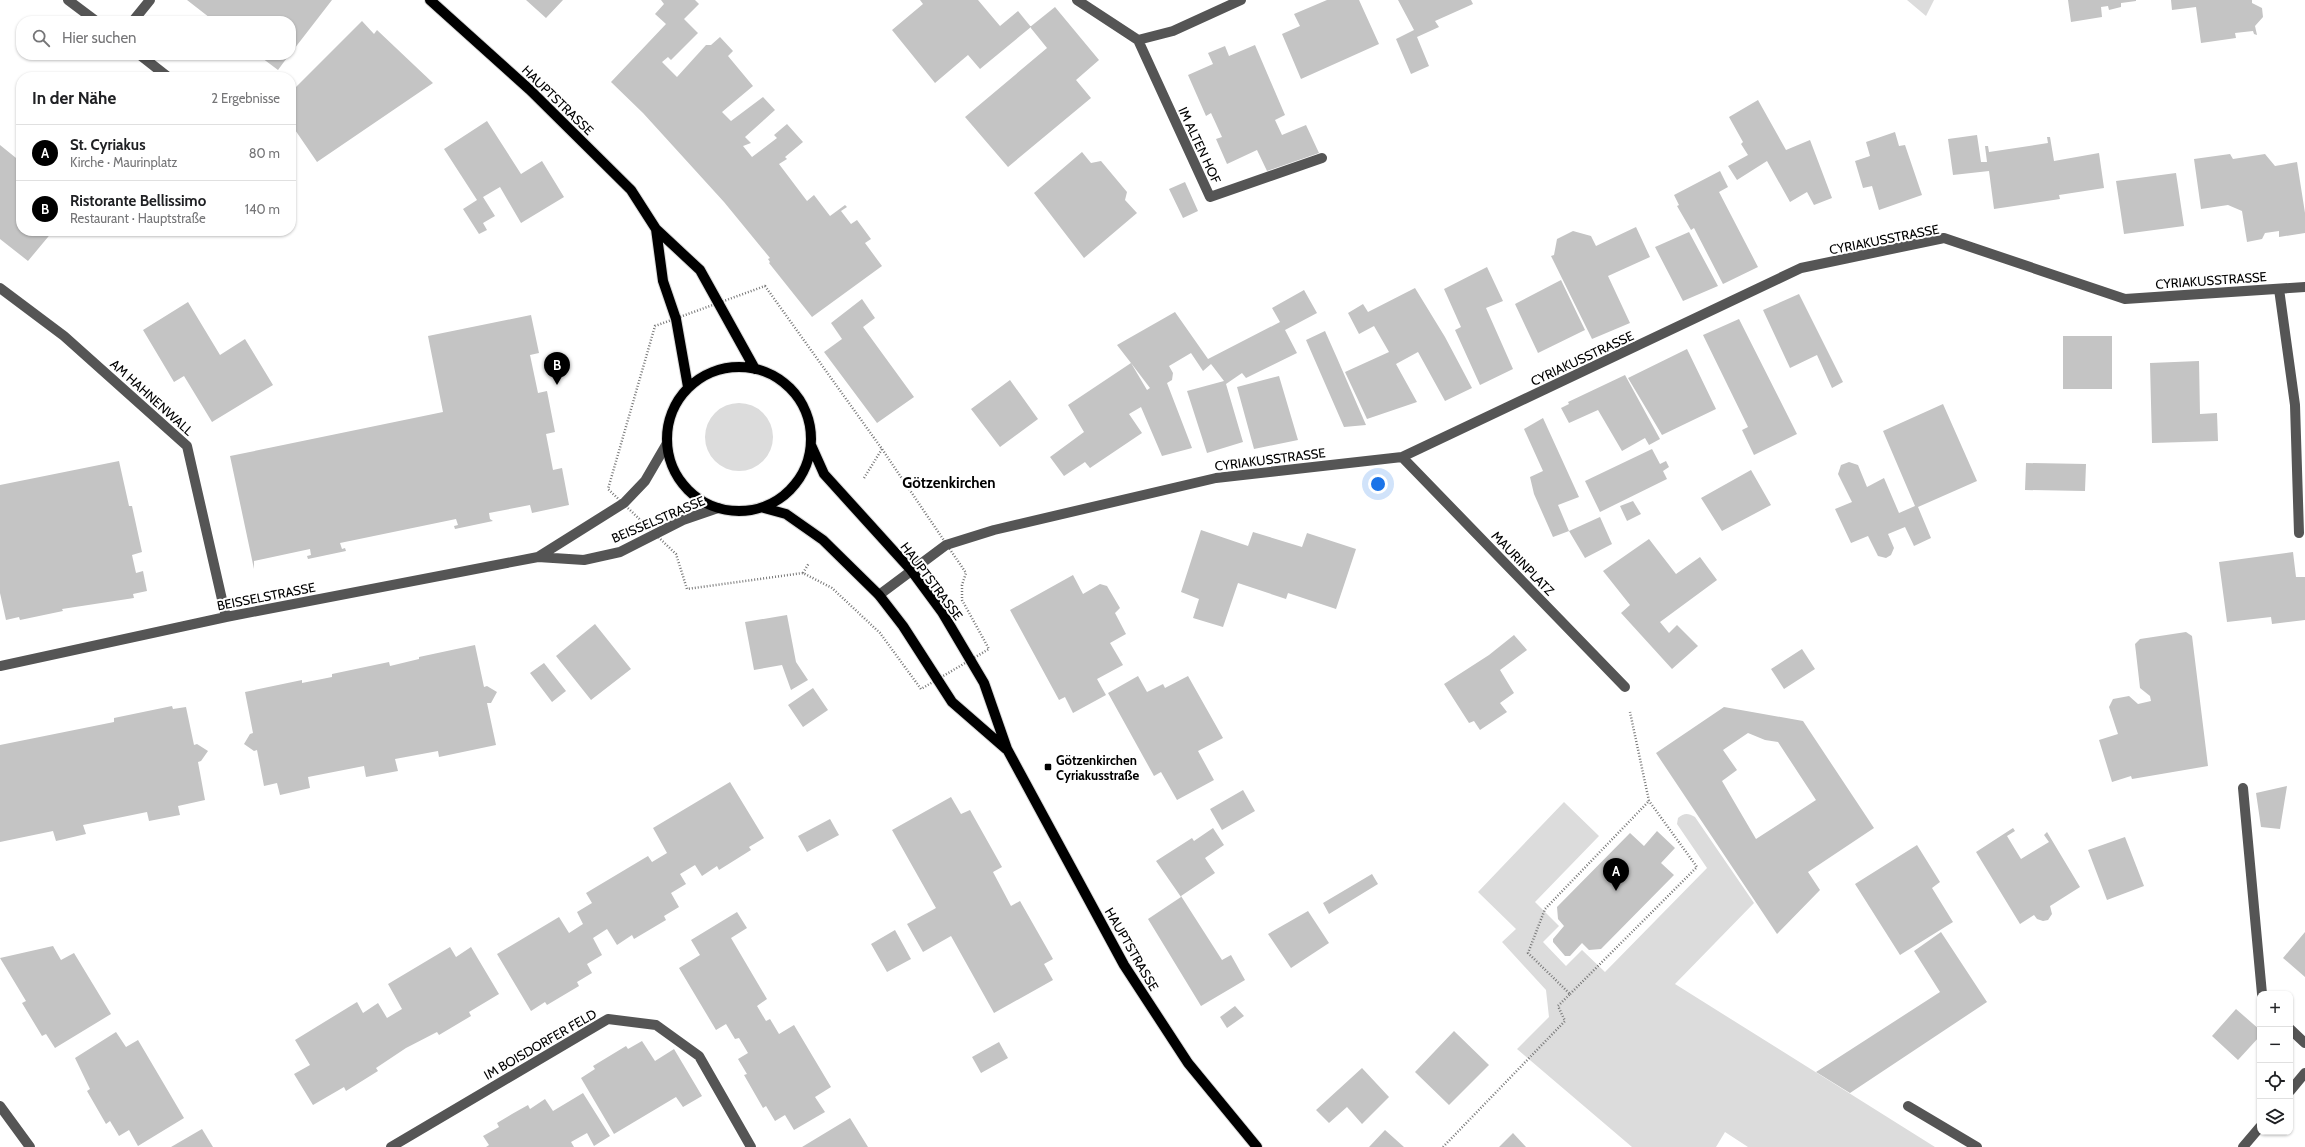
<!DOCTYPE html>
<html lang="de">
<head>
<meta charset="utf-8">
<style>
  body { margin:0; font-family:Cabin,sans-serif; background:#f2f2f2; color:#202124 }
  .controls { position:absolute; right:12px; bottom:12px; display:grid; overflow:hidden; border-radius:8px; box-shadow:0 1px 3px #0004 }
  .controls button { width:36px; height:36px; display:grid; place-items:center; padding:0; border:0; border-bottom:1px solid #e0e0e0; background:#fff; color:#202124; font:20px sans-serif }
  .you { position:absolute; left:1378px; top:484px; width:14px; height:14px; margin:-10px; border:3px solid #fff; border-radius:50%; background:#1a73e8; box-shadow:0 0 0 6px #1a73e833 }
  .badge { display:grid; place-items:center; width:26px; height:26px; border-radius:50%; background:#000; color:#fff; font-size:13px; font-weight:700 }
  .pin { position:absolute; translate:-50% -33px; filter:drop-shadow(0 1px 2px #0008) }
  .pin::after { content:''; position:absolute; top:21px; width:14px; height:12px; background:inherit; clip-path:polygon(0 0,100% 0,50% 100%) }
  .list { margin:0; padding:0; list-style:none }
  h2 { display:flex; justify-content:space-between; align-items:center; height:52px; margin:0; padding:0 16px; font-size:17px }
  h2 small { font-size:13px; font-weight:400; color:#757577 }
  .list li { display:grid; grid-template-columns:26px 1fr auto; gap:12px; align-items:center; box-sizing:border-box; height:56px; padding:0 16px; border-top:1px solid #e0e0e0 }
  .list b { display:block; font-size:15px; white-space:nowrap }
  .list p { margin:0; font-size:13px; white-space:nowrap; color:#757577 }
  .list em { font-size:13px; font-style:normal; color:#757577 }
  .icon { flex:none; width:22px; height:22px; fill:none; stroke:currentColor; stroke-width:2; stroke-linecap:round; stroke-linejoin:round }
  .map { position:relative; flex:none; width:2305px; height:1147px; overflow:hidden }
  .search { position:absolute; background:#fff; box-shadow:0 1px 3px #0004; left:16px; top:16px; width:280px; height:44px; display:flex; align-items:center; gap:10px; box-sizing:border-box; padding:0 14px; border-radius:16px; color:#757577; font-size:15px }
  .panel { position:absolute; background:#fff; box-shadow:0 1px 3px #0004; left:16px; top:72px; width:280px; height:164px; border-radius:16px }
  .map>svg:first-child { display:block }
  .green { fill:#dcdcdc }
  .building { fill:#c4c4c4; fill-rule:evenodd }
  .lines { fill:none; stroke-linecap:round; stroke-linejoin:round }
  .major-casing { stroke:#dbdbdb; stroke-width:12 }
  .path { stroke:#777; stroke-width:2.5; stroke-dasharray:1 2; stroke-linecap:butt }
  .minor { stroke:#555; stroke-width:10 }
  .major { stroke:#000; stroke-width:10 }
  .poi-dot { fill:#000; stroke:#fff; stroke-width:1.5 }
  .labels { text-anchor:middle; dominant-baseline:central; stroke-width:4; stroke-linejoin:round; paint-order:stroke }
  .street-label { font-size:13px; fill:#000; stroke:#fff }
  .poi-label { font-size:13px; font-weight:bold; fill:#000; stroke:#fff; text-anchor:start }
  .quarter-label { font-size:15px; font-weight:bold; fill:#000; stroke:#fff }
</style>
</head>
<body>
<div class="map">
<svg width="2305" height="1147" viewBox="0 0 2305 1147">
  <rect width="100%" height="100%" fill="#fff"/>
  <path class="green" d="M1907 0H1934L1926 16Z
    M705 437a34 34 0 1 1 68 0a34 34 0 1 1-68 0Z
    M1564 802 1599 836 1535 902 1559 926 1543 942 1566 966 1582 950 1605 972 1707 868 1677 824 1678 818C1684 813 1688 813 1695 817L1754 903 1675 984 1935 1147H1748L1725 1132 1716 1147H1632L1517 1049 1549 1017 1546 990 1502 942 1516 929 1478 892Z"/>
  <path class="building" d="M187 0H332L291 53V21H214Z
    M526 0H563L546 18Z
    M661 0H695L699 4 684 19 698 33 671 60 668 57 662 62 677 77 706 45H711L720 37 733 51 728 56 753 86 722 112 731 121 763 97 775 110 745 137 751 143 743 146 752 157 777 138 774 135 787 124 803 142 785 157 787 159 779 164 807 201 814 195 830 216 845 205 847 207 841 211 851 224 857 220 871 239 865 243 882 266 812 317 769 263 770 262 768 259 770 258 724 202 643 113 611 82 666 24 655 14 664 4Z
    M920 0H978L1000 26 1018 11 1031 27 980 69 968 55 935 83 892 30 923 4Z
    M1327 0H1359L1379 44 1301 79 1282 34 1300 26 1294 14Z
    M1398 0H1471L1473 4 1435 21 1439 27 1417 37 1429 66 1411 74 1396 39 1414 30Z
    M2068 0H2136V1L2121 3V7L2109 10 2108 6 2101 7 2102 17 2071 22Z
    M2171 0H2252V3L2262 8 2263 17 2255 26 2257 35 2254 34 2253 31 2235 33 2236 38 2201 43 2196 7 2172 10Z
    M1055 7 1099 60 1076 80 1091 98 1008 167 965 117 1047 48 1030 27Z
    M362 21 374 34 377 30 433 83 317 162 291 124V92Z
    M1255 45 1285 115 1275 120 1282 135 1306 125 1319 153 1267 171 1257 150 1227 164 1216 139 1222 137 1211 113 1206 116 1188 75 1213 64 1208 53 1225 46 1229 56Z
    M258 55H289L278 70Z
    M1758 100 1786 150 1810 140 1832 198 1814 205 1807 192 1790 202 1767 161 1737 180 1728 166 1748 155 1741 144 1743 142 1729 117Z
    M487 121 521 174 542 161 564 197 521 223 500 187 483 197 495 216 483 223 487 230 479 234 463 209 477 200 444 149Z
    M1895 132 1899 146 1905 145 1922 195 1879 210 1872 186 1863 188 1855 161 1870 156 1866 142Z
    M1977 135 1981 162H1987L1985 146H1988L1989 152 2048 143 2047 137H2050L2054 161 2099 153 2104 188 2059 195 2060 199 1994 209 1989 171 1953 175 1948 139Z
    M0 145 21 162V231H53L28 261 0 239Z
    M1082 152 1091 163 1101 161 1127 192 1125 200 1137 213 1084 258 1034 193Z
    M2230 154 2233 159 2265 154 2275 166 2297 162 2305 213V233L2279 237V231L2265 233 2262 239 2247 242 2242 211 2228 205 2201 209 2194 159Z
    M1720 171 1728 187 1719 192 1758 267 1723 284 1694 228 1691 230 1677 206 1679 205 1674 195Z
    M2176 173 2184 226 2124 234 2116 181Z
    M1185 182 1198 211 1183 218 1169 189Z
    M1636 227 1650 257 1608 276 1630 323 1592 339 1551 256 1554 255 1557 239 1573 231 1591 236 1596 246Z
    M1689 232 1718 286 1683 301 1655 247Z
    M1487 267 1503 301 1486 308 1513 369 1480 385 1455 330 1461 327 1444 289Z
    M1561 280 1585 330 1538 353 1515 304Z
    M1415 288 1445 337 1472 388 1445 401 1418 352 1396 364 1417 402 1367 419 1345 372 1389 352 1374 326 1359 334 1348 313 1363 304 1368 312Z
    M1304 290 1317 313 1285 330 1297 353 1246 378 1242 373 1226 384 1243 442 1207 453 1187 391 1224 381 1211 364 1203 371 1191 353 1169 366 1173 373 1172 380 1167 383 1192 448 1162 456 1141 407 1129 414 1142 433 1090 468 1085 462 1064 476 1050 457 1084 432 1068 405 1131 363 1117 345 1175 312 1208 359 1280 322 1272 308ZM1131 363 1150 388 1147 390Z
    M1799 294 1843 382 1832 388 1817 355 1790 368 1763 310Z
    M862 299 875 318 863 327 914 397 877 423 824 352 842 339 831 323Z
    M188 302 220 355 245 339 273 385 212 422 184 376 174 382 143 330Z
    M531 315 539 353 530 355 538 393 547 391 555 432 546 434 553 470 562 468 569 505 532 513 530 505 489 513 490 519 493 521 455 529 454 526 458 525 456 519 340 543 342 549 345 548 346 551 308 559 307 556 311 555 310 549 254 561V569L230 456 443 412 428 336Z
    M1739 319 1797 434 1754 455 1742 430 1748 427 1703 335Z
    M1325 331 1337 358 1366 425 1344 427 1306 340Z
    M2063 336H2112V389H2063Z
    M1687 349 1716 409 1662 435 1628 378Z
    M2199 361 2200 414 2217 413 2218 441 2152 443 2150 363Z
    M1625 375 1660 439 1649 445 1645 438 1622 451 1598 410 1569 423 1561 408 1569 404 1568 402Z
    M1279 376 1298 440 1254 449 1237 387Z
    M1010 380 1038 419 1000 447 971 409Z
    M1943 404 1977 481 1918 507 1931 538 1914 546 1905 527 1888 534 1894 548 1891 555 1886 558 1878 556 1868 536 1851 543 1835 509 1852 502 1838 474 1841 465 1849 462 1858 465 1867 487 1884 478 1899 513 1915 506 1883 431Z
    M1543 418 1579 497 1558 505 1569 531 1553 537 1534 494 1530 477 1543 471 1524 429Z
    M1652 449 1660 464 1666 461 1669 467 1663 471 1667 479 1600 512 1585 481Z
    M119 461 129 506H132L142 552 132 555 136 573 143 571 147 591 133 594 134 598 62 609 63 611 20 620 19 617 6 620 0 593V485Z
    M2026 463 2086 464 2085 491 2025 490Z
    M1751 470 1771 505 1722 531 1701 498Z
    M1633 501 1641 514 1627 521 1620 506Z
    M1600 517 1612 544 1585 558 1569 531Z
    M1201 530 1248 546 1253 532 1302 547 1307 533 1356 549 1336 609 1288 593 1286 599 1238 583 1223 627 1193 618 1199 599 1181 592Z
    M1649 539 1676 574 1700 557 1717 580 1660 622 1669 633 1677 625 1698 646 1672 669 1621 613 1630 605 1603 571Z
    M2293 552 2296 577H2305V620L2272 624 2271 617 2227 622 2219 562Z
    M1073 575 1083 594 1100 584 1107 586 1120 608 1115 613 1126 634 1110 643 1123 665 1097 679 1106 695 1073 713 1065 697 1059 700 1010 610Z
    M787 615 796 662 808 680 791 690 782 665 754 670 745 622Z
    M595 624 631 669 591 700 556 656Z
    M2186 632 2192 636 2208 766 2132 779 2131 776 2112 782 2099 740 2118 734 2109 707 2113 699 2129 696 2138 704 2151 701 2150 696 2140 688 2135 644 2140 639Z
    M1514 635 1527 650 1500 670 1514 693 1500 703 1507 712 1480 730 1474 721 1469 723 1444 684 1489 655Z
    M475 645 484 687 487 686 497 692 491 703H487L496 745 439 757 438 751 395 759 398 771 366 777 364 766 308 777 310 788 280 795 277 783 264 786 257 750 254 751 244 744 250 734 253 733 245 692 302 680V683L332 677V674L389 662 390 666 419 659V657Z
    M1802 649 1815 669 1784 689 1771 669Z
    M544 663 566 691 552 702 530 673Z
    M1138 676 1147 692 1163 684 1165 688 1188 676 1223 738 1198 751 1214 780 1177 800 1161 772 1154 776 1108 693Z
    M813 688 828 710 803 727 788 705Z
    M172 706 173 709 186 707 194 745 197 744 208 751 201 761 198 762 205 800 178 806 180 815 149 821 147 812 83 825 86 834 56 841 53 831 0 842V745L114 722V718Z
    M1724 707 1803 721 1874 828 1808 872 1820 890 1777 934 1656 753ZM1748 733 1765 740 1778 742 1816 800 1756 839 1722 781 1737 770 1723 750Z
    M730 782 764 838 749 847 751 850 719 870 717 866 702 876 695 865 680 874 686 884 671 893 679 907 664 916 666 920 634 939 632 935 617 945 607 929 593 938 602 955 587 964 592 973 577 982 579 986 547 1005 545 1002 531 1011 497 954 559 917 569 933 583 924 577 912 592 903 586 893 648 856 652 862 667 853 653 828Z
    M2287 786 2280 829 2261 827 2256 793Z
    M1243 790 1255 811 1222 830 1210 809Z
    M951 797 961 814 970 810 1002 867 993 872 1011 906 1020 901 1053 959 1044 964 1053 980 994 1013 951 936 923 952 907 924 936 908 892 830Z
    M830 819 839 835 807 852 798 836Z
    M1213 828 1224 845 1205 858 1215 873 1181 896 1222 960 1231 955 1245 980 1201 1006 1148 919 1181 897 1156 861 1192 838 1194 841Z
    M2013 828 2015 831 2007 836 2021 859 2049 842 2044 835 2047 832 2080 887 2050 906 2052 914 2048 920 2043 921 2037 919 2034 915 2020 924 1976 852Z
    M1657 831 1675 848 1661 863 1674 875 1601 949 1589 950 1582 943 1570 956H1565L1553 942V939L1564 926 1558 919 1557 907 1630 833 1644 846Z
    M2125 837 2144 886 2107 900 2088 850Z
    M1917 845 1940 882 1932 888 1953 922 1900 955 1855 884Z
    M1372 874 1378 884 1329 914 1323 903Z
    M1308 911 1329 943 1291 968 1268 934Z
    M737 912 747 928 731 938 767 999 757 1006 766 1021 770 1019 779 1034 794 1025 831 1087 815 1097 825 1112 794 1130 785 1115 775 1121 766 1106 763 1108 744 1075 747 1074 738 1059 748 1053 739 1038 735 1039 726 1024 716 1030 679 968 700 955 691 940Z
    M895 930 911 959 887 972 871 944Z
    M1941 932 1987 1002 1850 1093 1816 1072 1940 992 1914 951Z
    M2305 932V977L2283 958Z
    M53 946 61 960 74 953 111 1014 55 1048 46 1034 42 1036 22 1003 26 1001 0 958Z
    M450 947 456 957 471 947 499 994 469 1012 471 1016 439 1035 437 1032 406 1048 376 1068 378 1071 346 1091 344 1087 313 1105 294 1074 310 1065 295 1040 357 1002 363 1013 378 1003 387 1018 402 1009 388 984Z
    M1235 1006 1244 1016 1227 1028 1220 1017Z
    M2236 1009 2260 1030V1036L2238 1060 2212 1036Z
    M1454 1031 1489 1065 1449 1105 1415 1072Z
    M116 1032 126 1047 138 1040 184 1118 138 1146 129 1130 119 1136 110 1121 106 1124 87 1091 90 1089 75 1058Z
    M642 1041 655 1061 674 1049 702 1096 683 1107 676 1097 614 1134 581 1078 595 1069 593 1066 626 1046 628 1049Z
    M999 1042 1008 1058 981 1073 972 1057Z
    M1362 1068 1389 1097 1362 1124 1347 1107 1329 1123 1316 1110Z
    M583 1093 610 1136 594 1146 587 1133 571 1142 574 1147H486L489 1145 483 1136 499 1127 497 1123 512 1114 528 1105 530 1109 545 1099 553 1111Z
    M850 1118 868 1147H802Z
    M202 1129 213 1147H171Z
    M1385 1130 1404 1147H1369Z
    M1513 1133 1526 1147H1499Z"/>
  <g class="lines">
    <defs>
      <path id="major" d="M430 0 530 90 631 190 656 229 700 270 755 369
        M656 229 663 281 676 319 688 387
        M667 439a72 72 0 1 1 144 0a72 72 0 1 1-144 0Z
        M811 445 824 474 911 570 942 612 984 683 1007 749 1124 965 1188 1063 1257 1147
        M764 508 786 514 823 540 879 595 903 626 952 702 1006 749"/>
    </defs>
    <use href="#major" class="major-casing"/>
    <path class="path" d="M765 286 882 449 966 573 962 585V600L989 649 921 689 880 633 832 588 803 573 687 589 676 554 608 489 655 326Z
      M864 478 882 449
      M803 573 809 563
      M1570 994 1697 867 1649 801
      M1443 1147 1565 1021 1558 1006 1570 994 1528 953 1545 909 1649 801 1630 712"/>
    <path class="minor" d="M68 0 96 21
      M1077 0 1138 40 1173 31 1241 0
      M133 21 150 0
      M1138 40 1210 197 1322 158
      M140 55 168 77
      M0 288 64 336 187 446 226 617
      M2279 289 2295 405 2299 533
      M1402 457 1625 687
      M538 557 624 503 645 481 666 445
      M879 595 946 545 994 530 1216 478 1402 457 1801 268 1944 238 2125 299 2305 287
      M0 666 226 617 538 557 584 560 620 552 683 520 718 508
      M2243 788 2262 994
      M2290 1029 2305 1043
      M2290 1091 2305 1073
      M0 1106 30 1147
      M1908 1106 1977 1147
      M391 1147 608 1019 656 1025 699 1056 751 1147
      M2243 1147 2260 1127"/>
    <use href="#major" class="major"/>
  </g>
  <rect class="poi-dot" x="1044" y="763" width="8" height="8" rx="2"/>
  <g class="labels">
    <g class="street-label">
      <text transform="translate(558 100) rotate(44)">HAUPTSTRASSE</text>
      <text transform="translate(1200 145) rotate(65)">IM ALTEN HOF</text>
      <text transform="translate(1884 239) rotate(-11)">CYRIAKUSSTRASSE</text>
      <text transform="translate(2211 280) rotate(-4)">CYRIAKUSSTRASSE</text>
      <text transform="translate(1582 358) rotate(-25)">CYRIAKUSSTRASSE</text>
      <text transform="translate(152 397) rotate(42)">AM HAHNENWALL</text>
      <text transform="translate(1270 459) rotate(-7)">CYRIAKUSSTRASSE</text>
      <text transform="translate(658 519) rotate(-23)">BEISSELSTRASSE</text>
      <text transform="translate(1523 563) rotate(46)">MAURINPLATZ</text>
      <text transform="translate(932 581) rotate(53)">HAUPTSTRASSE</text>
      <text transform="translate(266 596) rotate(-11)">BEISSELSTRASSE</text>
      <text transform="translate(1132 949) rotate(60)">HAUPTSTRASSE</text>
      <text transform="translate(540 1044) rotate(-30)">IM BOISDORFER FELD</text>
    </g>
    <g class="poi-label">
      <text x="1056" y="760">Götzenkirchen<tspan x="1056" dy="15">Cyriakusstraße</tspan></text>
    </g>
    <g class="quarter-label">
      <text x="949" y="483">Götzenkirchen</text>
    </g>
  </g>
</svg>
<div class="controls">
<button>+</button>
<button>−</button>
<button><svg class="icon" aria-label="locate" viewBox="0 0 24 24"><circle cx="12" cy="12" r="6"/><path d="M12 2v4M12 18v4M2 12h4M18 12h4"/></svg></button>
<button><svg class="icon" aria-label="layers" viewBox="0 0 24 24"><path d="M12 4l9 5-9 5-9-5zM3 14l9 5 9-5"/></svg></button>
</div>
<div class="you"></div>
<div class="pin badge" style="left:1616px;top:891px">A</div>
<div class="pin badge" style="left:557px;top:385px">B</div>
<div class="search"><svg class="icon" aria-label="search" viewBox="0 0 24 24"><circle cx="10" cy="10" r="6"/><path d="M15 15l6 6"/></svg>Hier suchen</div>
<section class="panel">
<h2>In der Nähe<small>2 Ergebnisse</small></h2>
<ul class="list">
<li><span class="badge">A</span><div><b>St. Cyriakus</b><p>Kirche · Maurinplatz</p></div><em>80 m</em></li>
<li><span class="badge">B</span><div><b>Ristorante Bellissimo</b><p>Restaurant · Hauptstraße</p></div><em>140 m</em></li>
</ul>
</section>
</div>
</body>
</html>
